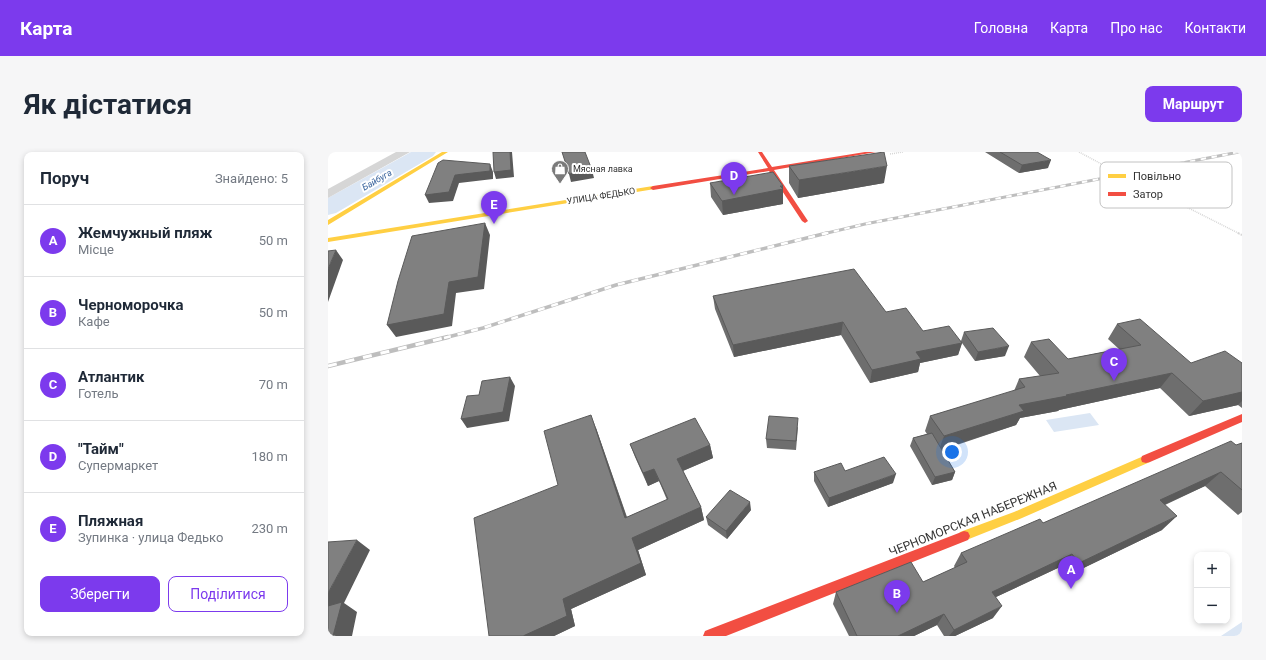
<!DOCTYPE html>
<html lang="uk">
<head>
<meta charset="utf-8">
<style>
  body { margin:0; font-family:Roboto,sans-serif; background:#f6f6f7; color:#1f2937 }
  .controls { position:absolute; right:12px; bottom:12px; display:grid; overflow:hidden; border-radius:8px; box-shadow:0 2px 6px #0003 }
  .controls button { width:36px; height:36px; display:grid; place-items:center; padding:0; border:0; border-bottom:1px solid #e0e1e3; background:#fff; color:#1f2937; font:20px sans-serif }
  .you { position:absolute; left:624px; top:300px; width:14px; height:14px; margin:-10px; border:3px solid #fff; border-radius:50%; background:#1a73e8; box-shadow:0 0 0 6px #1a73e833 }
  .badge { display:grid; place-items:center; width:26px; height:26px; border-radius:50%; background:#7c3aed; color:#fff; font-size:13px; font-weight:700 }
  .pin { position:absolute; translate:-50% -33px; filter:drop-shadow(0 1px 2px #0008) }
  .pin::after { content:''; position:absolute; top:21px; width:14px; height:12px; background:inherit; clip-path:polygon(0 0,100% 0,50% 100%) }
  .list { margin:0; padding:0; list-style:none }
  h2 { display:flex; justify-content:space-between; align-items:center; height:52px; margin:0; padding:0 16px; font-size:17px }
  h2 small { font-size:13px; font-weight:400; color:#747a83 }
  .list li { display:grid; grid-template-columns:26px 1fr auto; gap:12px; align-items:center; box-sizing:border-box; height:72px; padding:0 16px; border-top:1px solid #e0e1e3 }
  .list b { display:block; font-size:15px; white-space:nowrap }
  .list p { margin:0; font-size:13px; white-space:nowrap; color:#747a83 }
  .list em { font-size:13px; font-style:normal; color:#747a83 }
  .actions { display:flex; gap:8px; padding:12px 16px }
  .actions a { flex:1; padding:9px 0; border:1px solid #7c3aed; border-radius:8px; text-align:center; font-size:14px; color:#7c3aed }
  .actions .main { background:#7c3aed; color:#fff }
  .map { position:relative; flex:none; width:914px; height:484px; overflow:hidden; border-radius:8px }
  header { display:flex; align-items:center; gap:24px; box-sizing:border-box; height:56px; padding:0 20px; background:#7c3aed; color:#fff }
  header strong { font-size:19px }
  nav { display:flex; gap:22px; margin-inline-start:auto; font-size:14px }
  .intro { display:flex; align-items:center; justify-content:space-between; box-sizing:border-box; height:96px; padding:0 24px }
  h1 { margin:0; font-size:28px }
  .button { padding:10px 18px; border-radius:8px; background:#7c3aed; color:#fff; font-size:14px; font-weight:700 }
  main { display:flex; gap:24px; padding:0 24px }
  aside { flex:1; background:#fff; border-radius:8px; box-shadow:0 2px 6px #0003 }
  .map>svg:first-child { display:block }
  .water { fill:#dbe6f4 }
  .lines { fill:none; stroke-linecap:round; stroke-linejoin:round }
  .river { fill:#dbe6f4; fill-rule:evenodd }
  .path { stroke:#d6d6d6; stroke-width:1.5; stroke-dasharray:1 1; stroke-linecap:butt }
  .street { fill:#d6d6d6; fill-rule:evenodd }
  .slow { fill:#ffcf43; fill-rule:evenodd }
  .jam { fill:#f24e42; fill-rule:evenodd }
  .rail-far2-casing { stroke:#bebebe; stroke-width:3 }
  .rail-far1-casing { stroke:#bebebe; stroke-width:3.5 }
  .rail-casing { stroke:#bebebe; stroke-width:4.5 }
  .rail-far2 { stroke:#fff; stroke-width:2; stroke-dasharray:5.5; stroke-linecap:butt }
  .rail-far1 { stroke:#fff; stroke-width:2.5; stroke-dasharray:7; stroke-linecap:butt }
  .rail { stroke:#fff; stroke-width:3; stroke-dasharray:9; stroke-linecap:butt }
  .path-bridge-far1 { stroke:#d6d6d6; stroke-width:1.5; stroke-dasharray:1 1; stroke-linecap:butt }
  .path-bridge { stroke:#d6d6d6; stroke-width:2; stroke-dasharray:1.5 1.5; stroke-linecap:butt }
  .wall { fill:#6e6e6e }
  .shaded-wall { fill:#5a5a5a }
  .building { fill:#808080; stroke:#5a5a5a }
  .labels { text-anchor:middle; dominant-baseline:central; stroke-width:4; stroke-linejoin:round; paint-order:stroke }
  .far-poi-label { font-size:9px; fill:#323232; stroke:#fff; text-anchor:start }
  .far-water-label { font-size:9px; font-style:italic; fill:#38639c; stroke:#fff }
  .far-street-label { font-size:9px; fill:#323232; stroke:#fff }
  .near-street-label { font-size:12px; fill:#323232; stroke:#fff }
  .key { fill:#fff; stroke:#c2c2c2; stroke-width:1 }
  .key-label { font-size:11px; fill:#323232 }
</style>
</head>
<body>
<header>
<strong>Карта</strong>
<nav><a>Головна</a><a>Карта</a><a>Про нас</a><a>Контакти</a></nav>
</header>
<div class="intro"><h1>Як дістатися</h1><a class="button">Маршрут</a></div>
<main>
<aside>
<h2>Поруч<small>Знайдено: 5</small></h2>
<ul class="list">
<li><span class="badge">A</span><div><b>Жемчужный пляж</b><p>Місце</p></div><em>50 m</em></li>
<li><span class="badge">B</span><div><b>Черноморочка</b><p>Кафе</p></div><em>50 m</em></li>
<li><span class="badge">C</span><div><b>Атлантик</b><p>Готель</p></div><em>70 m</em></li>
<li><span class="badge">D</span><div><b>&quot;Тайм&quot;</b><p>Супермаркет</p></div><em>180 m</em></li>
<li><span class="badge">E</span><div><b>Пляжная</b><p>Зупинка · улица Федько</p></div><em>230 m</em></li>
</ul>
<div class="actions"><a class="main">Зберегти</a><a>Поділитися</a></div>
</aside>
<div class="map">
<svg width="914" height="484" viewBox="0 0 914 484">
  <rect width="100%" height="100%" fill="#fff"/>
  <path class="water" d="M762 261 771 273 726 280 718 268Z
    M914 470V484H893Z"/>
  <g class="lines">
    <path class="river" d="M83 0H108L105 4 8 61 0 63V46Z"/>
    <path class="path" d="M751 0 781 16
      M562 2 575 0"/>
    <path class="street" d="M68 0H82L0 46V37Z"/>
    <path class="slow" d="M114 0H120L0 73V68Z
      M325 34 328 36 327 37 0 90V86Z
      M818 303 822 304 823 307 822 310 694 366 636 389 632 388 630 384 632 380 686 360Z"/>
    <path class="jam" d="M430 0H434L444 15 537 0H548L446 18 480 69 477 71 474 69 441 19 325 38 322 36 325 34 440 16Z
      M914 262V270L822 310 818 311 814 310 813 307 814 304Z
      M636 379 640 380 642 384 640 388 398 484H375L377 479 382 477Z"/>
    <defs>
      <path id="rail-far2" d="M495 82 537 72 911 0"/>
      <path id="rail-far1" d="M116 186 155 176 288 133 499 81"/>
      <path id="rail" d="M0 214 120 185"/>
    </defs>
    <use href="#rail-far2" class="rail-far2-casing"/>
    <use href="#rail-far1" class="rail-far1-casing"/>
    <use href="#rail" class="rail-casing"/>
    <use href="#rail-far2" class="rail-far2"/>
    <use href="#rail-far1" class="rail-far1"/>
    <use href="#rail" class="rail"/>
    <path class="path-bridge-far1" d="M781 16 912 82"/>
    <path class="path-bridge" d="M910 81 914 83"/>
  </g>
  <path class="wall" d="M657 0H709L720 16 691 21Z
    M461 14 556 31 470 46 461 31Z
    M382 31 455 34V52L395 63 383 45Z
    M385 144 558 160 595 179 633 189 636 180 677 204 647 209 634 191 630 203 592 211 590 220 542 231 513 183 406 205 387 157Z
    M789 172 863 211H914V256L910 253 861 264 832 236 731 258 730 259 692 266 688 273 614 298 627 320 624 328 604 333 582 294 585 286 599 282 597 279 602 264 686 239 691 227 712 224 696 205 703 190 740 207 791 197 780 187Z
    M470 275 468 298 439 296 438 287Z
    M268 276 299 365 339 348 331 329 320 334 307 305 302 292 382 293 385 306 355 319 373 355 376 368 310 398 318 423 243 457 247 474 226 484 230 333Z
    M914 291V360L910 363 877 334 837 353 834 378 739 424 732 415 668 445 665 466 627 484H616L609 473 586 484H521L505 452 508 440 595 430 627 416 626 414 633 401 715 371Z
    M486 320 565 331 500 355 486 329Z
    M423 358 399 387 380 373 378 365Z"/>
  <path class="shaded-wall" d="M182 0H184L186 25 168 27 166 20Z
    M723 8 720 16 691 21 694 13Z
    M162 12 165 20V27L131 31 125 49 101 51 97 43 127 23Z
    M559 14 556 31 470 46 471 28Z
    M264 18 266 26 243 30 241 22Z
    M455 34V52L395 63 394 49Z
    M157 71 162 83 156 137 128 141 124 174 68 185 59 173Z
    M8 98 15 108 0 150V117Z
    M515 170 513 183 406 205 405 193Z
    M634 191 630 203 592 211 590 220 542 231 544 218 588 200Z
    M681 194 677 204 647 209 650 200Z
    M844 221 832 236 731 258 730 259 692 266 688 273 611 298 616 284 691 253Z
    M182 225 187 234 181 269 139 276 133 267Z
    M914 240V249L910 253 861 264 875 249Z
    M263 263 268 276 303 378 297 366Z
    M382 293 385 306 352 320 349 307Z
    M326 317 331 329 320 334 315 321Z
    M627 320 624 328 604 333 607 325Z
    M893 320 877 334 818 361 832 348Z
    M568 322 565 331 500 355 501 346Z
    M422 350 423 358 399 387 398 379Z
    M373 355 376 368 310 398 318 423 243 457 247 474 226 484H195L235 447 304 386Z
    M849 364 834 378 739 424 751 411Z
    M29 388 42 398 16 451 29 460 24 484H5L0 461V441Z
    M744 402 732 415 655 451 664 440Z
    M674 454 665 466 627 484H621L626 478Z
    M616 462 609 473 586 484H570Z"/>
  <path class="building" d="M165 0H182L183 18 166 20Z
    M234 0H257L264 18 241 22Z
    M556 0 559 14 471 28 461 14Z
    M672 0H709L723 8 694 13Z
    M115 8 162 12V19L127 23 121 40 97 43 110 11Z
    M445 20 455 34H452L455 37 394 49 382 31Z
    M157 71 150 125 121 130 116 162 59 173 70 129 84 84Z
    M8 98 0 117V99Z
    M526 117 558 160 578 156 595 179 621 174 634 191 588 200 593 207 544 218 515 170 405 193 385 144Z
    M812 167 863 211 897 199 914 211V240L875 249 844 221 738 243 739 244 691 253 696 259 616 284 602 264 697 235 691 227 731 221 703 190 721 187 740 207 813 193 789 172Z
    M665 176 681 194 650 200 636 180Z
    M182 225 175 260 133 267 139 244 151 243 154 229Z
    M263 263 297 366 340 347 326 317 315 321 302 292 367 266 382 293 349 307 373 355 304 386 313 411 235 447 239 464 195 484H161L146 366 230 333 216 279Z
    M441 264 470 266 468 289 438 287Z
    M604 281 627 320 607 325 585 286Z
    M903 289 908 293 914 291V338L893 320 832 348 849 364 751 411 744 402 664 440 674 454 626 478 616 462 570 484H529L508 440 583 410 595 430 639 410 633 401 712 367 715 371Z
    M556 305 568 322 501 346 486 320 513 311 517 319Z
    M402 338 422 350 398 379 378 365Z
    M29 388 0 441V390Z
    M14 450 5 484H0V454Z"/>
  <defs>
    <symbol id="shop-pin" viewBox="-11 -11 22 30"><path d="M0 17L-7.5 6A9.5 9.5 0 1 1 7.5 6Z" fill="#7a7a7a" stroke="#fff"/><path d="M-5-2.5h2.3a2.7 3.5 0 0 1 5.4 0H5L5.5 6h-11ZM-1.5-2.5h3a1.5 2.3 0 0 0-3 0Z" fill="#fff"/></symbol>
  </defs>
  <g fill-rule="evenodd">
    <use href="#shop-pin" x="222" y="7" width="20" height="27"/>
  </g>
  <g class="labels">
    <g class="far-poi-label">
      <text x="245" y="17">Мясная лавка</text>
    </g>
    <g class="far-water-label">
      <text transform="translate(49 28) rotate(-30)">Байбуга</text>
    </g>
    <g class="far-street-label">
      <text transform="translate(273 44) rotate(-9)">УЛИЦА ФЕДЬКО</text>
    </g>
    <g class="near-street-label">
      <text transform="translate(645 367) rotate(-22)">ЧЕРНОМОРСКАЯ НАБЕРЕЖНАЯ</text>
    </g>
  </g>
  <rect x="772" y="10" width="132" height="46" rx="6" class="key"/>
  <rect x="780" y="22" width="18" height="4" fill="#ffcf43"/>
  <rect x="780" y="40" width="18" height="4" fill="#f24e42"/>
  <g class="key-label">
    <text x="805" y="28">Повільно</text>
    <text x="805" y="46">Затор</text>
  </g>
</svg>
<div class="controls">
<button>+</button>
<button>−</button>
</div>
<div class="you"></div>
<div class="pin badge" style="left:743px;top:437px">A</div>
<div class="pin badge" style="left:569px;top:461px">B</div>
<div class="pin badge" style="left:786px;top:229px">C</div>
<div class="pin badge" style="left:406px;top:43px">D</div>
<div class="pin badge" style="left:166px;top:72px">E</div>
</div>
</main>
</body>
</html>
